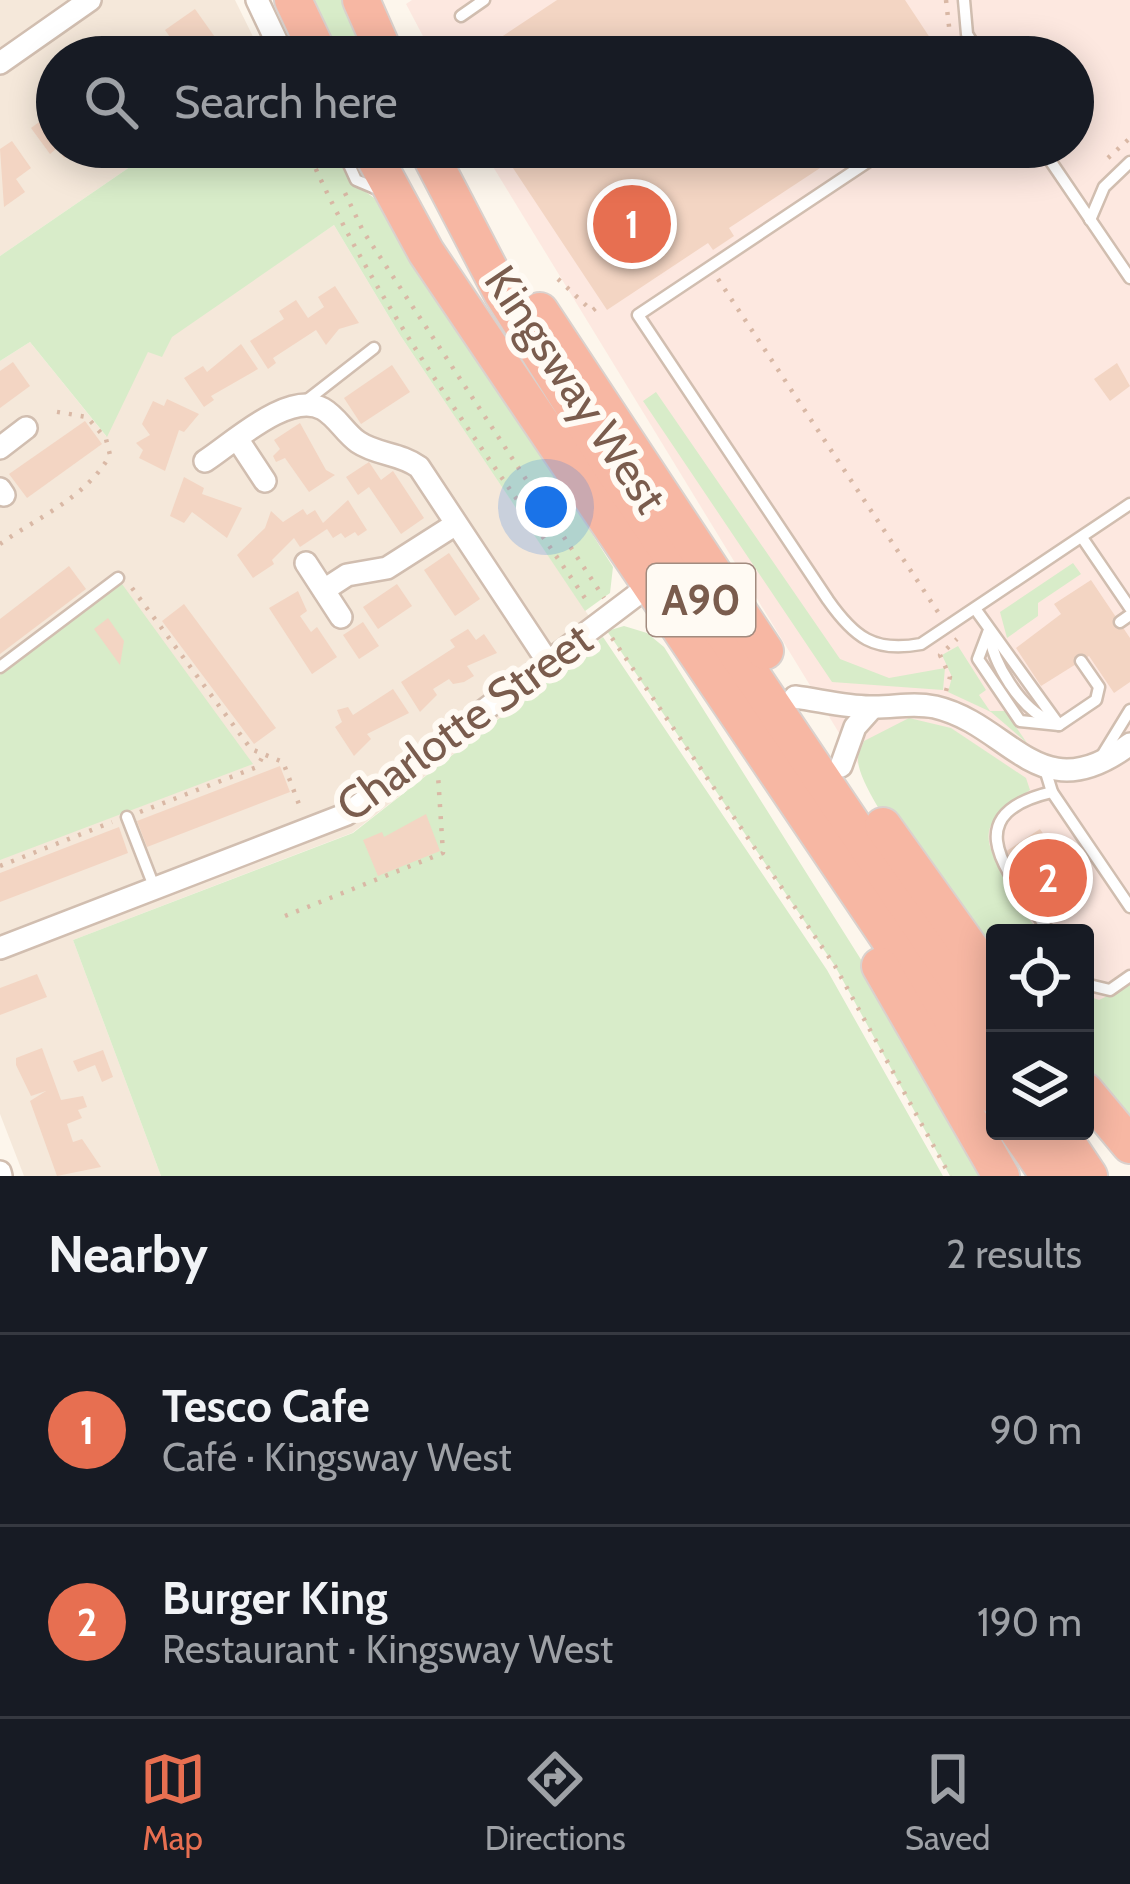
<!DOCTYPE html>
<html lang="en">
<head>
<meta charset="utf-8">
<style>
	body { margin:0; font-family:Cabin,sans-serif; background:#242831; color:#f1f3f6 }
	.controls { position:absolute; right:36px; bottom:36px; display:grid; overflow:hidden; border-radius:12px; box-shadow:0 6px 30px #0003 }
	.controls button { width:108px; height:108px; display:grid; place-items:center; padding:0; border:0; border-bottom:3px solid #363941; background:#171b24; color:#f1f3f6; font:60px sans-serif }
	.you { position:absolute; left:546px; top:507px; width:42px; height:42px; margin:-30px; border:9px solid #fff; border-radius:50%; background:#1a73e8; box-shadow:0 0 0 18px #1a73e833 }
	.badge { display:grid; place-items:center; width:78px; height:78px; border-radius:50%; background:#e76f51; color:#fff; font-size:39px; font-weight:700 }
	.pin { position:absolute; translate:-50% -50%; border:6px solid #fff; box-shadow:0 3px 12px #0006 }
	.list { margin:0; padding:0; list-style:none }
	h2 { display:flex; justify-content:space-between; align-items:center; height:156px; margin:0; padding:0 48px; font-size:51px }
	h2 small { font-size:39px; font-weight:400; color:#9ea1a6 }
	.list li { display:grid; grid-template-columns:78px 1fr auto; gap:36px; align-items:center; box-sizing:border-box; height:192px; padding:0 48px; border-top:3px solid #363941 }
	.list b { display:block; font-size:45px; white-space:nowrap }
	.list p { margin:0; font-size:39px; white-space:nowrap; color:#9ea1a6 }
	.list em { font-size:39px; font-style:normal; color:#9ea1a6 }
	.icon { flex:none; width:66px; height:66px; fill:none; stroke:currentColor; stroke-width:2; stroke-linecap:round; stroke-linejoin:round }
	.map { position:relative; flex:none; width:1130px; height:1176px; overflow:hidden }
	.search { position:absolute; background:#171b24; box-shadow:0 6px 30px #0003; left:36px; right:36px; top:36px; height:132px; display:flex; align-items:center; gap:30px; box-sizing:border-box; padding:0 42px; border-radius:66px; color:#9ea1a6; font-size:45px }
	.sheet { height:540px; background:#171b24 }
	nav { display:flex; justify-content:space-around; align-items:center; box-sizing:border-box; height:168px; border-top:3px solid #363941; background:#171b24; font-size:33px; color:#9ea1a6 }
	nav a { display:grid; justify-items:center; gap:6px }
	nav .on { color:#e76f51 }
	.map>svg:first-child { display:block }
</style>
</head>
<body>
<div class="map">
<svg width="1130" height="1176" viewBox="0 0 1130 1176">
	<rect width="100%" height="100%" fill="#fdf6ec"/>
	<g fill="#f5e8da">
		<path d="M0,0H235L263,57H57V147H159L0,256Z"/>
		<path d="M334,225L400,335L603,637L352,833L73,940L161,1176H24L0,1114V361L30,342L106,436L148,351Z"/>
	</g>
	<path fill="#fde8e0" d="M412,0H1130V1129L1085,1074V933H995L935,890L481,147H1073V57H434L406,4Z"/>
	<g fill="#d8ecc9">
		<path d="M305,0H344L368,57H333Z"/>
		<path d="M159,147H336L349,180L384,205L613,567L610,593L585,611L400,335L334,225L172,337L162,357L148,352L107,437L30,342L0,361V256Z"/>
		<path d="M656,392L840,659L889,678L945,668L943,690L832,682L643,401Z"/>
		<path d="M1073,563L1081,574L1038,603V616L1007,638L1000,612Z"/>
		<path d="M122,584L253,764L0,860V675Z"/>
		<path d="M624,626L647,633L664,647L935,1077L988,1176H950L835,966L607,631Z"/>
		<path d="M603,637L827,970L943,1176H161L73,940L353,833Z"/>
		<path d="M958,646L986,690L979,695L990,711H1005L1027,743L991,712L948,692L952,677L942,655Z"/>
		<path d="M909,718L951,728L1026,778L1030,790C985,820 976,831 1006,879C1019,899 1023,916 1042,933H995V964C968,930 857,797 858,759C858,753 862,747 864,741Z"/>
		<path d="M1130,985V1129L1085,1074V995L1099,1000Z"/>
	</g>
	<g fill="#f3d5c3">
		<path d="M557,0H905L942,56L951,49L956,57H471Z"/>
		<path d="M195,9L229,57H189L180,51L165,30Z"/>
		<path d="M57,109V147H79L64,158L57,148L50,154L31,128Z"/>
		<path d="M12,141L31,168L16,179L25,192L4,207L0,149Z"/>
		<path d="M115,147H142L144,151L120,167L109,151Z"/>
		<path d="M499,147H852L729,228L734,236L713,250L708,243L607,310Z"/>
		<path d="M335,286L359,323L339,329L326,345L316,330L273,358L276,363L268,369L250,341L284,319L279,311L296,300L308,318L324,307L318,297Z"/>
		<path d="M241,344L258,369L211,396L214,400L204,407L184,378L203,366L207,372Z"/>
		<path d="M13,362L30,386L0,408V371Z"/>
		<path d="M1117,363L1130,386L1110,401L1094,379Z"/>
		<path d="M392,365L410,392L361,424L344,398Z"/>
		<path d="M167,399L199,414L184,432L179,430L165,471L139,458L143,450L136,443L150,435L142,424L153,401L164,406Z"/>
		<path d="M85,421L102,444L27,498L9,474Z"/>
		<path d="M300,423L326,470L335,475L309,492L285,458L276,462L273,456L280,449L274,440Z"/>
		<path d="M369,462L381,480L393,471L424,518L401,534L369,487L358,495L346,477Z"/>
		<path d="M184,477L204,488L202,494L242,508L227,538L192,512L184,523L170,516Z"/>
		<path d="M348,500L367,530L358,536L355,532L345,538L341,533L333,538L327,529L300,547L294,538L272,560L274,564L253,578L237,555L265,528L271,511L283,522L303,509L307,515L315,510L323,523Z"/>
		<path d="M449,553L480,599L455,616L424,570Z"/>
		<path d="M69,566L86,589L0,654V619Z"/>
		<path d="M1091,580L1130,638V682L1114,693L1089,656L1041,686L1016,648L1061,614L1054,604Z"/>
		<path d="M397,584L412,606L378,629L363,607Z"/>
		<path d="M298,591L307,611L300,616L311,632L317,627L337,657L312,674L269,608Z"/>
		<path d="M184,604L276,728L254,744L162,621Z"/>
		<path d="M108,618L124,641L120,665L94,629Z"/>
		<path d="M363,622L379,646L359,659L343,635Z"/>
		<path d="M468,629L476,640L484,634L497,653L467,666L474,676L464,682L453,684L449,679L433,689L437,695L420,712L401,682L455,647L450,640Z"/>
		<path d="M393,689L409,713L367,734L371,739L354,756L335,727L342,722L337,710L348,707L353,715Z"/>
		<path d="M280,766L290,792L147,847L137,821Z"/>
		<path d="M426,814L440,851L378,876L363,840L382,832L384,837Z"/>
		<path d="M119,827L128,853L0,902V873Z"/>
		<path d="M1040,829L1085,896L1050,920L1005,852Z"/>
		<path d="M37,974L47,997L0,1015V988Z"/>
		<path d="M42,1048L61,1100L83,1096L87,1107L78,1110L82,1118L67,1124L73,1142L82,1139L101,1167L57,1176L30,1101L46,1091L31,1096L16,1065V1058Z"/>
		<path d="M103,1050L113,1077L102,1082L95,1065L78,1072L73,1061Z"/>
	</g>
	<g fill="none" stroke-linecap="round" stroke-linejoin="round">
		<g stroke="#d1beb0" stroke-width="15">
			<g id="lane">
				<path d="M964,0L967,34L981,57"/>
				<path d="M461,16L484,0"/>
				<path d="M341,147L356,180L382,191"/>
				<path d="M890,147L638,315L828,600C854,637 874,653 921,644L1130,504"/>
				<path d="M1041,147L1130,278"/>
				<path d="M1090,220L1104,187L1130,162"/>
				<path d="M306,401L374,348"/>
				<path d="M1083,539L1130,608"/>
				<path d="M976,610L1059,725L1096,700L1099,687L1081,661"/>
				<path d="M1120,622L1130,615"/>
				<path d="M989,630L978,659L1020,721L1059,725"/>
				<path d="M989,632C993,664 1020,708 1050,721"/>
				<path d="M0,667L118,578"/>
				<path d="M1103,754L1130,710"/>
				<path d="M1045,769L1052,792L1130,907"/>
				<path d="M127,817L155,889"/>
				<path d="M1050,933C1015,880 949,816 1052,792"/>
				<path d="M1085,984L1110,990L1130,976"/>
			</g>
		</g>
		<g stroke="#d1beb0" stroke-width="26">
			<g id="street">
				<path d="M257,0L284,57"/>
				<path d="M0,63L90,0"/>
				<path d="M238,440L265,481"/>
				<path d="M0,448L26,428"/>
				<path d="M205,461C233,443 289,390 323,409C337,417 345,433 358,442C377,455 400,453 419,467L548,662"/>
				<path d="M0,489L4,495"/>
				<path d="M306,563L341,617"/>
				<path d="M324,590L347,575L387,568L456,524"/>
				<path d="M795,697C819,700 845,707 870,707C893,708 911,702 935,707C1012,725 1039,813 1130,744"/>
				<path d="M841,766L855,727L872,708"/>
				<path d="M0,948L347,814L651,584"/>
				<path d="M0,1172L1,1176"/>
			</g>
		</g>
		<g stroke="#dad1cd" stroke-width="40">
			<g id="highway">
				<path d="M293,0L320,57"/>
				<path d="M361,0L386,57"/>
				<path d="M369,147L426,252L995,1096"/>
				<path d="M426,147L502,293L613,469L995,1036"/>
				<path d="M540,311L765,651"/>
				<path d="M883,826L995,983"/>
				<path d="M880,966L1001,1176"/>
				<path d="M1085,1091L1130,1145"/>
				<path d="M1018,1131L1049,1176"/>
				<path d="M1059,1131L1089,1176"/>
			</g>
		</g>
		<g stroke="#d9b8a5" stroke-width="4.5" stroke-dasharray="3 9" stroke-linecap="butt">
			<path d="M946,0L950,35"/>
			<path d="M306,147C377,311 489,456 589,604"/>
			<path d="M1108,158L1130,138"/>
			<path d="M345,193L363,231L604,598"/>
			<path d="M558,279L592,311L602,303"/>
			<path d="M718,279L940,615"/>
			<path d="M0,544C38,517 86,498 110,455L106,439L87,417L52,411"/>
			<path d="M132,588L251,749L283,762L300,807"/>
			<path d="M612,638L835,966L950,1176"/>
			<path d="M946,691L950,677L940,655L957,639"/>
			<path d="M140,812L257,767L263,756"/>
			<path d="M1060,860L1076,849"/>
			<path d="M0,866L112,822"/>
			<path d="M285,916L443,853L438,775"/>
		</g>
		<use href="#lane" stroke="#fff" stroke-width="10"/>
		<use href="#street" stroke="#fff" stroke-width="21"/>
		<use href="#highway" stroke="#f7b7a3" stroke-width="36"/>
	</g>
	<g text-anchor="middle" dominant-baseline="central" stroke-width="12" stroke-linejoin="round" paint-order="stroke">
		<rect fill="#fffaf3" stroke="#a28b7f" stroke-width="3" x="647" y="564" width="108" height="72" rx="9"/>
		<g font-size="42" font-weight="bold" fill="#7a5c4d">
			<text x="701" y="600">A90</text>
		</g>
		<g font-size="45" fill="#7a5c4d" stroke="#fffaf3">
			<text transform="translate(576 389) rotate(56)">Kingsway West</text>
			<text transform="translate(464 722) rotate(-36)">Charlotte Street</text>
		</g>
	</g>
</svg>
<div class="controls">
<button><svg class="icon" aria-label="locate" viewBox="0 0 24 24"><circle cx="12" cy="12" r="6"/><path d="M12 2v4M12 18v4M2 12h4M18 12h4"/></svg></button>
<button><svg class="icon" aria-label="layers" viewBox="0 0 24 24"><path d="M12 4l9 5-9 5-9-5zM3 14l9 5 9-5"/></svg></button>
</div>
<div class="you"></div>
<div class="pin badge" style="left:632px;top:224px">1</div>
<div class="pin badge" style="left:1048px;top:878px">2</div>
<div class="search"><svg class="icon" aria-label="search" viewBox="0 0 24 24"><circle cx="10" cy="10" r="6"/><path d="M15 15l6 6"/></svg>Search here</div>
</div>
<section class="sheet">
<h2>Nearby<small>2 results</small></h2>
<ul class="list">
<li><span class="badge">1</span><div><b>Tesco Cafe</b><p>Café · Kingsway West</p></div><em>90 m</em></li>
<li><span class="badge">2</span><div><b>Burger King</b><p>Restaurant · Kingsway West</p></div><em>190 m</em></li>
</ul>
</section>
<nav>
<a class="on"><svg class="icon" aria-label="map" viewBox="0 0 24 24"><path d="M3 6l6-2 6 2 6-2v14l-6 2-6-2-6 2zM9 4v14M15 6v14"/></svg>Map</a>
<a><svg class="icon" aria-label="directions" viewBox="0 0 24 24"><path d="M12 3l9 9-9 9-9-9zM9 14v-3h6M13 9l2 2-2 2"/></svg>Directions</a>
<a><svg class="icon" aria-label="saved" viewBox="0 0 24 24"><path d="M7 4h10v16l-5-4-5 4z"/></svg>Saved</a>
</nav>
</body>
</html>
